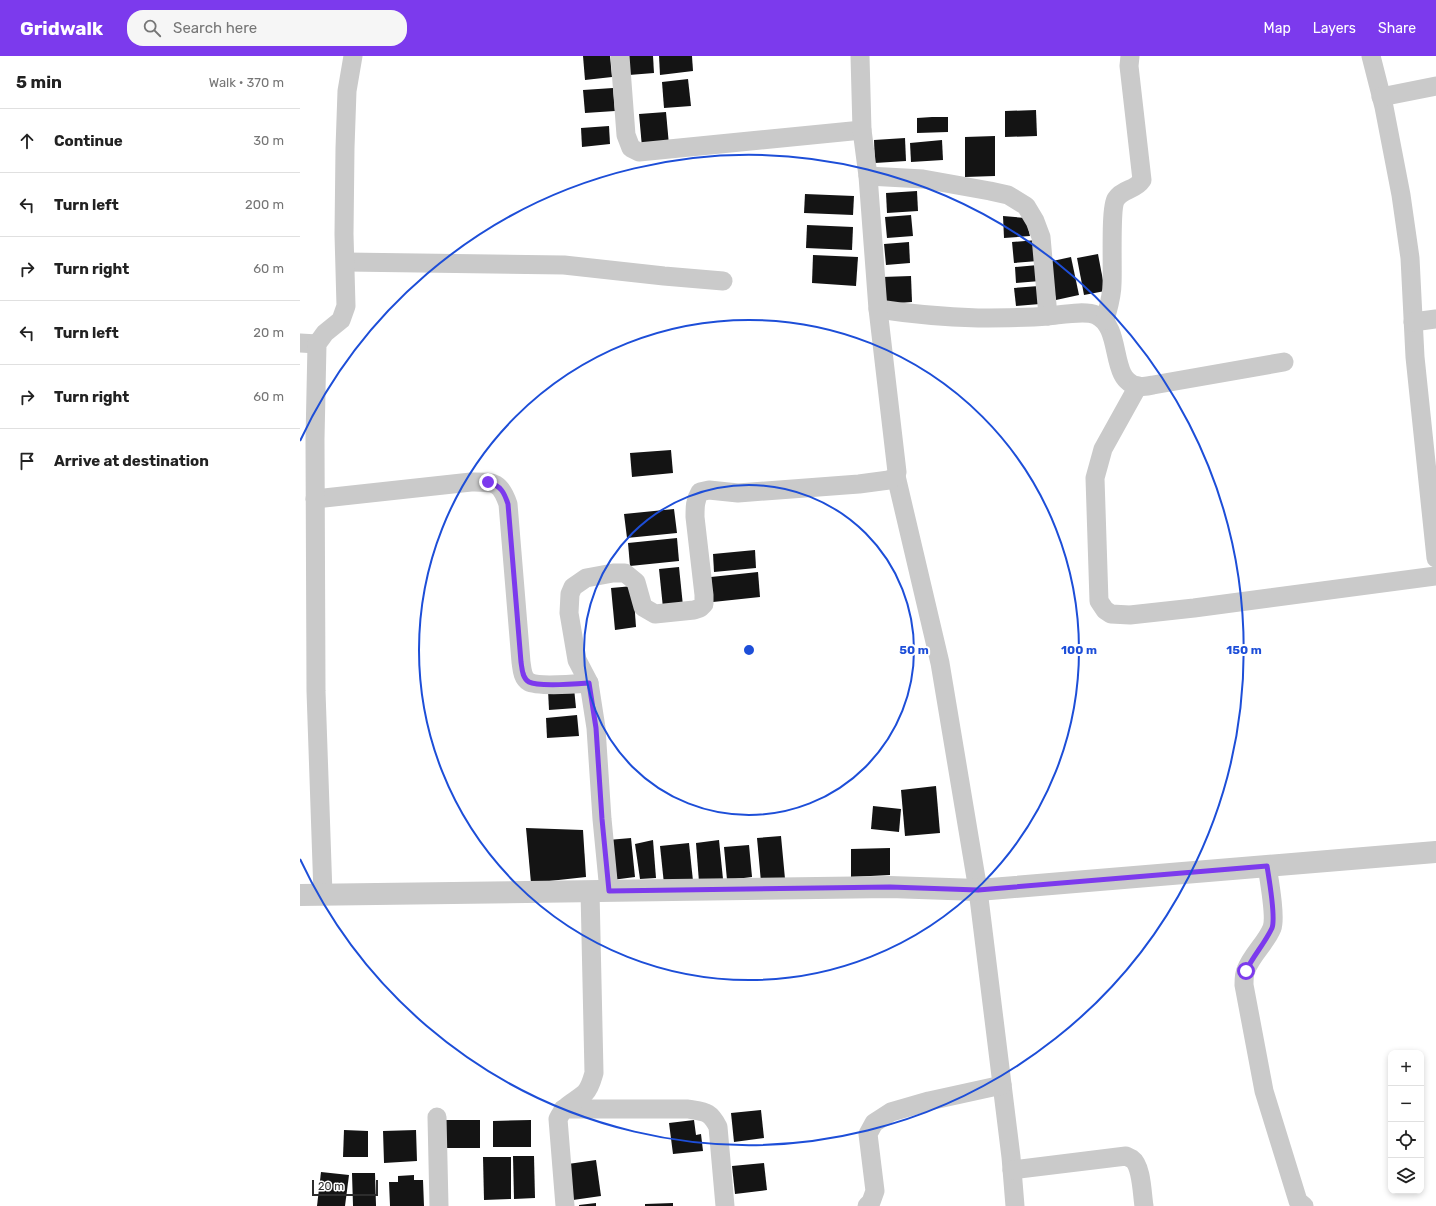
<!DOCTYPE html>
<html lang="en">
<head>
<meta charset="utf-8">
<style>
	body { margin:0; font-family:Rubik,sans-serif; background:#f6f6f6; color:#222 }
	.controls { position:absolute; right:12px; bottom:12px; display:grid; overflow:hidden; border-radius:8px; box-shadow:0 2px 6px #0003 }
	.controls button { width:36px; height:36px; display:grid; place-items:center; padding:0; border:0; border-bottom:1px solid #e0e0e0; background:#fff; color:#222; font:20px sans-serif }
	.scale { position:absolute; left:12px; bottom:10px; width:66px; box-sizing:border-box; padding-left:4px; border:2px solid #2d2d2d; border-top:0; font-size:11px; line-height:14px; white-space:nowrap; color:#2d2d2d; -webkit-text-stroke:3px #fff; paint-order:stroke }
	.stop { position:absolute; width:12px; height:12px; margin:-9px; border:3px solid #7c3aed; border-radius:50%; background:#fff }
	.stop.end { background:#7c3aed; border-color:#fff; box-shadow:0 1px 4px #0008 }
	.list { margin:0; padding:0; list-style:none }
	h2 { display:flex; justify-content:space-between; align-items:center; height:52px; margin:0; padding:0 16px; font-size:17px }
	h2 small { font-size:13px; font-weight:400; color:#767676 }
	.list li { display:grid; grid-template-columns:26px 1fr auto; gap:12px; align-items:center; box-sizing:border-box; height:64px; padding:0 16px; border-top:1px solid #e0e0e0 }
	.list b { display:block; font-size:15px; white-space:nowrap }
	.list em { font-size:13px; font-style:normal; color:#767676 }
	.icon { flex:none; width:22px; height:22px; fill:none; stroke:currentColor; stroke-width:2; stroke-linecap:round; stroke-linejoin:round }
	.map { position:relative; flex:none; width:1136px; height:1150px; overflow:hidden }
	header { display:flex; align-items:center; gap:24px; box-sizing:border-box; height:56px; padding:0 20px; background:#7c3aed; color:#fff }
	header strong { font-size:19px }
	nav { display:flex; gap:22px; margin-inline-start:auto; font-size:14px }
	.search { width:280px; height:36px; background:#f6f6f6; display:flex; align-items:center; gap:10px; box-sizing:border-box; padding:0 14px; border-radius:16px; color:#767676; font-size:15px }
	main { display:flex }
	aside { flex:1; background:#fff }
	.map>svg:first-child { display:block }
</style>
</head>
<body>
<header>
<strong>Gridwalk</strong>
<div class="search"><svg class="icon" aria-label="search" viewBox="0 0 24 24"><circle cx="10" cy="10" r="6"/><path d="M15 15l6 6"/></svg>Search here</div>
<nav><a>Map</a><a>Layers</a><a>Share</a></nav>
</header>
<main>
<aside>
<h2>5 min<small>Walk · 370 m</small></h2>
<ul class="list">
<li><svg class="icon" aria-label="ahead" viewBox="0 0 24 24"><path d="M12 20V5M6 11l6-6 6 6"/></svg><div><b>Continue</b></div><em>30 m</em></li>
<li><svg class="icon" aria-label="left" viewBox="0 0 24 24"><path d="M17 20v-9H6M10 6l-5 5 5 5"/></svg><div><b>Turn left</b></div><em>200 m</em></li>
<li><svg class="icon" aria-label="right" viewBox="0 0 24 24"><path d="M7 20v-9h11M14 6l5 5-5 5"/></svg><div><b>Turn right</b></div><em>60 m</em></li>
<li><svg class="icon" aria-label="left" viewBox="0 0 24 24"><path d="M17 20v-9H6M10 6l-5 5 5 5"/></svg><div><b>Turn left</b></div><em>20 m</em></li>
<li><svg class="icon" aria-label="right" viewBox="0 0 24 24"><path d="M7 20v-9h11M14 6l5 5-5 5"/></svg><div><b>Turn right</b></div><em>60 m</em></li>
<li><svg class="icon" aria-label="arrive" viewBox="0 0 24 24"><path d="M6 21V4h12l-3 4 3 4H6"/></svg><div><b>Arrive at destination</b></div></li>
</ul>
</aside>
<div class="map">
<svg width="1136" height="1150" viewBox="0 0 1136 1150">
	<rect width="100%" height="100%" fill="#fff"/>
	<g fill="#141414">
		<path d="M283,0H310L312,21L285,24Z"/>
		<path d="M328,0H353L354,17L329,19Z"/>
		<path d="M359,0H392L393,15L360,19Z"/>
		<path d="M388,23L391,50L364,52L362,26Z"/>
		<path d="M313,32L315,55L285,57L283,34Z"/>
		<path d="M736,54L737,80L705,81V55Z"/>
		<path d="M366,56L369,89L342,91L339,58Z"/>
		<path d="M632,61H648V76L617,77V62Z"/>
		<path d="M309,70L310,88L282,91L281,72Z"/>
		<path d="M695,80V120L665,121V81Z"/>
		<path d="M605,82L606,105L575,107L574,84Z"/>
		<path d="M642,84L643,104L611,106L610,87Z"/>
		<path d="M617,135L618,155L587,157L586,137Z"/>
		<path d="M505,138L554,140L553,159L504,157Z"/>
		<path d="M611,159L613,180L587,182L585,161Z"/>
		<path d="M703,160L726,162L730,180L704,182Z"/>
		<path d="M507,169L553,171L552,194L506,192Z"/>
		<path d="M737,184L738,205L714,207L712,186Z"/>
		<path d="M609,186L610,207L586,209L584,188Z"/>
		<path d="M798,198L805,235L784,239L777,202Z"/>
		<path d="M513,199L558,201L556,230L512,227Z"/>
		<path d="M771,201L779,239L756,244L748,206Z"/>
		<path d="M738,209L740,225L716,227L715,211Z"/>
		<path d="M611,220L612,246L584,248L582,221Z"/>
		<path d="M739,230L740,248L716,250L714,232Z"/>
		<path d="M371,394L373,417L332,421L330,397Z"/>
		<path d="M374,453L377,477L327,482L324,458Z"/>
		<path d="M377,482L379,505L330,510L328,487Z"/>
		<path d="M455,494L456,512L414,516L413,498Z"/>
		<path d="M379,511L383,550L363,552L359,513Z"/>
		<path d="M458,516L460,541L413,546L411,521Z"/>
		<path d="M333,530L336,571L315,574L311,532Z"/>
		<path d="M274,632L276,652L249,654L248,634Z"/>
		<path d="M277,659L279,680L247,682L246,662Z"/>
		<path d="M636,730L640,777L605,780L601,734Z"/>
		<path d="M573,750L601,753L599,776L571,773Z"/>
		<path d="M226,772L283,774L286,821L231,827Z"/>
		<path d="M481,780L485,823L461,826L457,782Z"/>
		<path d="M331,782L335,821L312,824L308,784Z"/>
		<path d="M353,784L356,822L340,823L335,788Z"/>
		<path d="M419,784L423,823L399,826L396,787Z"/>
		<path d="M389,787L393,825L364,828L360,790Z"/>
		<path d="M449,789L452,821L427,824L424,791Z"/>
		<path d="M590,792V819L551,821V793Z"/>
		<path d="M461,1054L464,1082L434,1086L431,1057Z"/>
		<rect x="143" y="1064" width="37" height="28"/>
		<path d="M231,1064V1091H193V1065Z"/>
		<path d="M394,1064L396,1079L401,1078L403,1095L373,1098L369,1067Z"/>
		<path d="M44,1074L68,1075V1101H43Z"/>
		<path d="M116,1074L117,1105L84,1107L83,1075Z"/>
		<path d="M213,1100H234L235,1142L214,1143Z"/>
		<path d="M183,1101H211V1143L184,1144Z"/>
		<path d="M296,1104L301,1140L273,1144L268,1108Z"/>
		<path d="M464,1107L467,1134L435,1138L432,1110Z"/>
		<path d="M21,1116L49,1119L45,1150H17Z"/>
		<path d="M52,1117H75L76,1150H53Z"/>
		<path d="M114,1119V1124H123L124,1150H90L89,1126H98V1120Z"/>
		<path d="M296,1147V1150H279V1149Z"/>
		<path d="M373,1147V1150H345V1148Z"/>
	</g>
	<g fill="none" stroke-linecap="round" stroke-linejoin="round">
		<g stroke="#cacaca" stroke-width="19">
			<path d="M320,0L326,79L331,92L339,96L562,74"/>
			<path d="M1071,0L1084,51L1101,139L1110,202L1115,301L1136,502"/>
			<path d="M1081,41L1136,30"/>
			<path d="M568,120L623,123L690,135L708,139L726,150L735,165L741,181L748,260"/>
			<path d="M46,206L264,209L364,220L423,225"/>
			<path d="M578,253C611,258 644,261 678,262C701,262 725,262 748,260C760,259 785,254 796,259C824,272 808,325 838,330C843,331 849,330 853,329L984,306"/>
			<path d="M805,264C808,252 812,241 812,228C813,213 810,152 816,143C823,132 835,135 842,124L829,10L830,0"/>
			<path d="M1113,266L1136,263"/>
			<path d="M0,287L17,288"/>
			<path d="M838,330L803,393L795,422L799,545L805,554L811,558L830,559L894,552L1136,520"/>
			<path d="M596,420L640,607L678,834L711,1101L715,1150"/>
			<path d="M15,443L171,426C194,426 200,425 208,448L221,606C222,612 222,622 229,626C238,631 276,628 289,627"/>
			<path d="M967,810C969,823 976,861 972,872C966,887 952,898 946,914C944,918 944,924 944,929L964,1035L998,1145L1004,1150"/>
			<path d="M309,835L302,763L296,672L289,627L277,604L269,557L270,538L273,531L286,522L313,517H325L336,526L343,551L355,558L394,554L400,552L404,548V539L395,461C395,451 395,444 400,436L409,434L438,437L559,428L589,424L596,420L597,416L578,253L568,120L562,74L560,0"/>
			<path d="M23,838L16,635L15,383L17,288L25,277L41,264L46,250L44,178L45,92L47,35L53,0"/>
			<path d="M263,1053H388C405,1056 410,1055 418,1071L425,1150"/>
			<path d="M137,1061L139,1150"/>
			<path d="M712,1114L826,1100C828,1101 830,1102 832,1103C842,1110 842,1139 844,1150"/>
			<path d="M265,1150L258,1063C266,1047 272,1048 285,1037C290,1032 292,1024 294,1017L290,835"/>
			<path d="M567,1150L571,1146L575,1135L568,1078L574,1067L591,1056L629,1045L702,1029"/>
		</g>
		<path stroke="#cacaca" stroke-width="22" d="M0,839L590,831L678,834L1136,796"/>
	</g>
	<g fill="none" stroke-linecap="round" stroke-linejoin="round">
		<path stroke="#7c3aed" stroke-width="5" d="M188,426C201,430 204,436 208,448L221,606C222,612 222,622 229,626C238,631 276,628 289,627L296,672L302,763L309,835L590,831L678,834L967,810C969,823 976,861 972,872C965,887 953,900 946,915"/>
	</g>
	<g fill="none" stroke="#1d4ed8" stroke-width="2">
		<circle cx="449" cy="594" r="165"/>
		<circle cx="449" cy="594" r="330"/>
		<path d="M0 385A495 495 0 1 1 0 803"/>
	</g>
	<circle cx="449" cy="594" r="6" fill="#1d4ed8" stroke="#fff" stroke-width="2"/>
	<g font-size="12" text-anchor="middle" font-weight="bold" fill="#1d4ed8" stroke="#fff" stroke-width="4" stroke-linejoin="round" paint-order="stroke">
		<text x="614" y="598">50 m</text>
		<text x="779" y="598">100 m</text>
		<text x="944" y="598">150 m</text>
	</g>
</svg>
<div class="controls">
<button>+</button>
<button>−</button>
<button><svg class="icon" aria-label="locate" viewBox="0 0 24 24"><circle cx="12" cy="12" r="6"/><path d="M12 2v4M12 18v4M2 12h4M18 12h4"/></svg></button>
<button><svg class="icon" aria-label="layers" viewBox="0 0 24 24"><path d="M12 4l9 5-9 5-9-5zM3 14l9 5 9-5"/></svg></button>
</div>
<div class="scale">20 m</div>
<div class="stop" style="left:946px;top:915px"></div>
<div class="stop end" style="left:188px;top:426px"></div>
</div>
</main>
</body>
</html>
